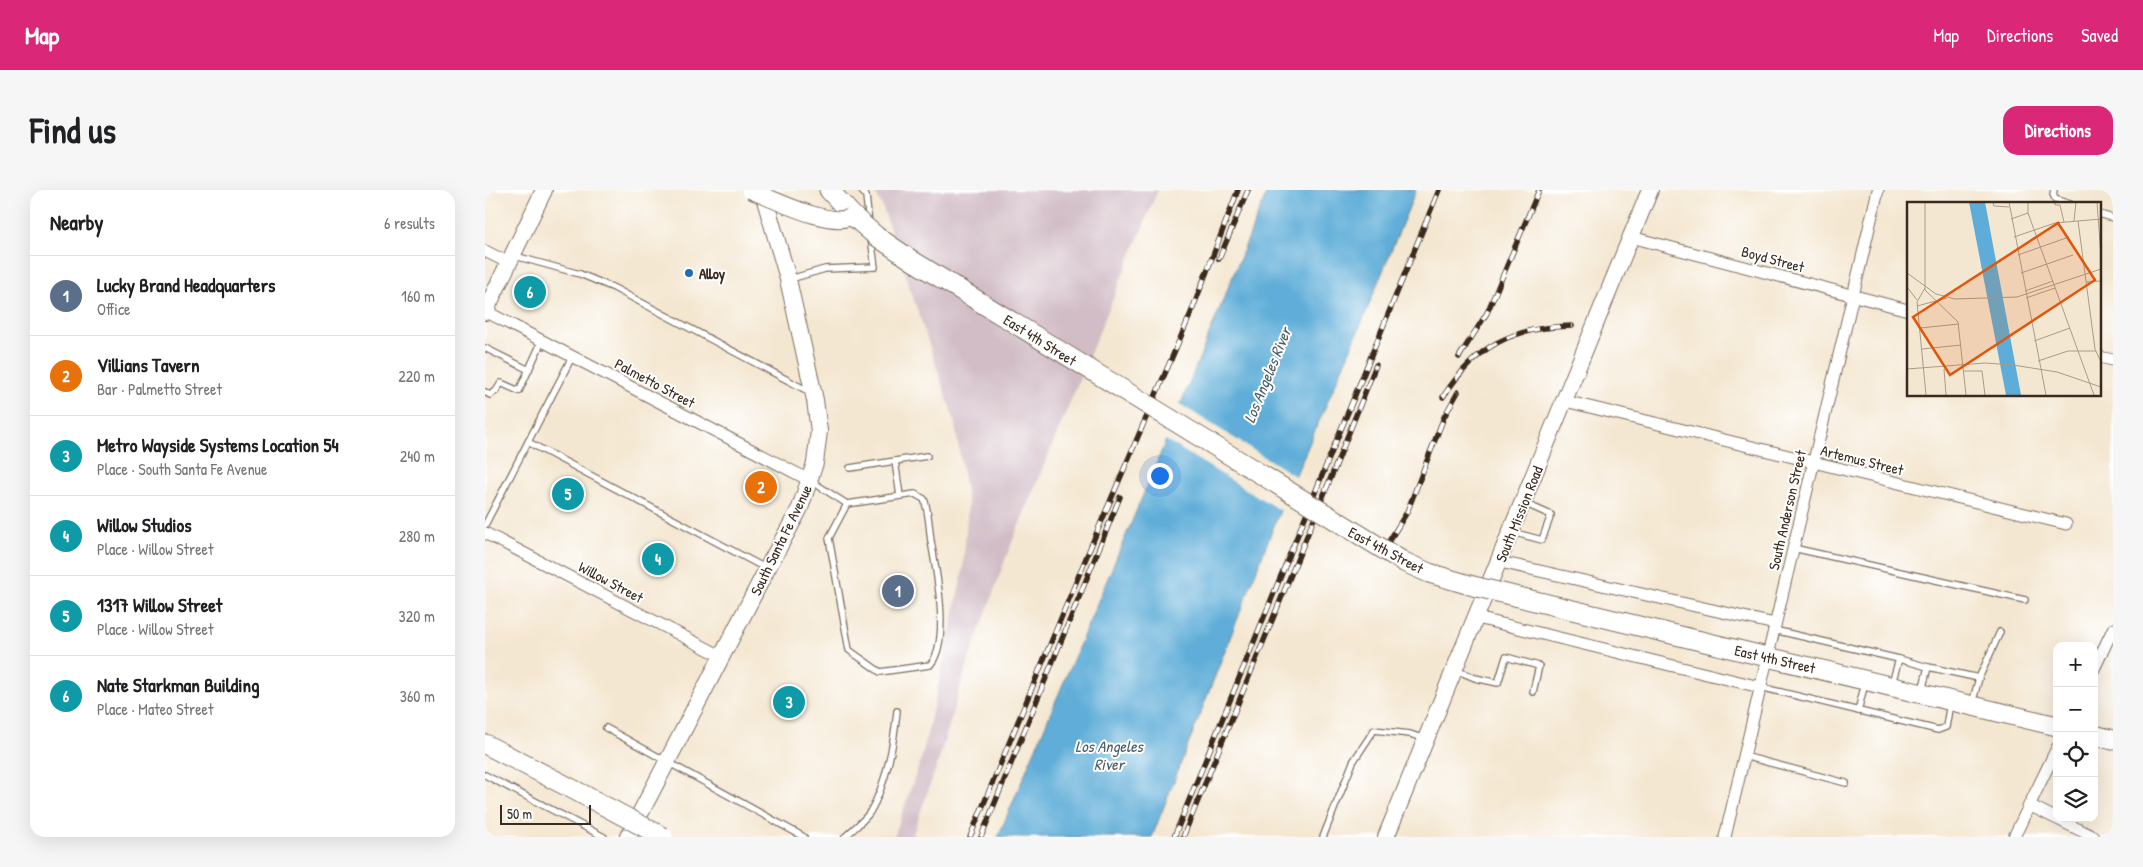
<!DOCTYPE html>
<html lang="en">
<head>
<meta charset="utf-8">
<style>
	body { margin:0; font-family:"Patrick Hand",sans-serif; background:#f6f6f6; color:#202124 }
	.controls { position:absolute; right:15px; bottom:15px; display:grid; overflow:hidden; border-radius:10px; box-shadow:0 5px 20px #0002 }
	.controls button { width:45px; height:45px; display:grid; place-items:center; padding:0; border:0; border-bottom:1px solid #e0e0e0; background:#fff; color:#202124; font:25px sans-serif }
	.scale { position:absolute; left:15px; bottom:12px; width:91px; box-sizing:border-box; padding-left:5px; border:2px solid #3b2a1e; border-top:0; font-size:14px; line-height:18px; white-space:nowrap; color:#3b2a1e; -webkit-text-stroke:4px #fff; paint-order:stroke }
	.you { position:absolute; left:674px; top:285px; width:18px; height:18px; margin:-12px; border:4px solid #fff; border-radius:50%; background:#1a73e8; box-shadow:0 0 0 8px #1a73e833 }
	.badge { display:grid; place-items:center; width:32px; height:32px; border-radius:50%; background:#db2777; color:#fff; font-size:16px; font-weight:700 }
	.pin { position:absolute; translate:-50% -50%; border:2px solid #fff; box-shadow:0 1px 5px #0006 }
	.list { margin:0; padding:0; list-style:none }
	h2 { display:flex; justify-content:space-between; align-items:center; height:65px; margin:0; padding:0 20px; font-size:21px }
	h2 small { font-size:16px; font-weight:400; color:#757577 }
	.list li { display:grid; grid-template-columns:32px 1fr auto; gap:15px; align-items:center; box-sizing:border-box; height:80px; padding:0 20px; border-top:1px solid #e0e0e0 }
	.list b { display:block; font-size:19px; white-space:nowrap }
	.list p { margin:0; font-size:16px; white-space:nowrap; color:#757577 }
	.list em { font-size:16px; font-style:normal; color:#757577 }
	.icon { flex:none; width:28px; height:28px; fill:none; stroke:currentColor; stroke-width:2; stroke-linecap:round; stroke-linejoin:round }
	.map { position:relative; flex:none; width:1628px; height:647px; overflow:hidden; border-radius:15px }
	header { display:flex; align-items:center; gap:30px; box-sizing:border-box; height:70px; padding:0 25px; background:#db2777; color:#fff }
	header strong { font-size:24px }
	nav { display:flex; gap:28px; margin-inline-start:auto; font-size:18px }
	.intro { display:flex; align-items:center; justify-content:space-between; box-sizing:border-box; height:120px; padding:0 30px }
	h1 { margin:0; font-size:35px }
	.button { padding:12px 22px; border-radius:15px; background:#db2777; color:#fff; font-size:18px; font-weight:700 }
	main { display:flex; gap:30px; padding:0 30px }
	aside { flex:1; background:#fff; border-radius:15px; box-shadow:0 5px 20px #0002 }
	.map>svg:first-child { display:block }
</style>
</head>
<body>
<header>
<strong>Map</strong>
<nav><a>Map</a><a>Directions</a><a>Saved</a></nav>
</header>
<div class="intro"><h1>Find us</h1><a class="button">Directions</a></div>
<main>
<aside>
<h2>Nearby<small>6 results</small></h2>
<ul class="list">
<li><span class="badge" style="background:#5c6f8a">1</span><div><b>Lucky Brand Headquarters</b><p>Office</p></div><em>160 m</em></li>
<li><span class="badge" style="background:#e8710a">2</span><div><b>Villians Tavern</b><p>Bar · Palmetto Street</p></div><em>220 m</em></li>
<li><span class="badge" style="background:#0f9aa8">3</span><div><b>Metro Wayside Systems Location 54</b><p>Place · South Santa Fe Avenue</p></div><em>240 m</em></li>
<li><span class="badge" style="background:#0f9aa8">4</span><div><b>Willow Studios</b><p>Place · Willow Street</p></div><em>280 m</em></li>
<li><span class="badge" style="background:#0f9aa8">5</span><div><b>1317 Willow Street</b><p>Place · Willow Street</p></div><em>320 m</em></li>
<li><span class="badge" style="background:#0f9aa8">6</span><div><b>Nate Starkman Building</b><p>Place · Mateo Street</p></div><em>360 m</em></li>
</ul>
</aside>
<div class="map">
<svg width="1628" height="647" viewBox="0 0 1628 647">
	<rect width="100%" height="100%" fill="#fff"/>
	<filter id="ink" filterUnits="userSpaceOnUse"><feTurbulence type="fractalNoise" baseFrequency=".02" numOctaves="2"/><feDisplacementMap in="SourceGraphic" scale="10" xChannelSelector="R" yChannelSelector="G"/><feConvolveMatrix kernelMatrix="1 2 1 2 8 2 1 2 1" color-interpolation-filters="sRGB"/></filter>
	<filter id="wash" filterUnits="userSpaceOnUse"><feTurbulence type="fractalNoise" baseFrequency=".0096" numOctaves="4" result="noise"/><feDisplacementMap in="SourceGraphic" scale="20" xChannelSelector="R" yChannelSelector="G"/><feGaussianBlur stdDeviation="1.12" result="paint"/><feColorMatrix in="noise" values="0 0 0 0 0 0 0 0 0 0 0 0 0 0 0 0 0 1.4 0 .05"/><feComposite in="paint" operator="in"/></filter>
	<g filter="url(#wash)">
		<rect width="100%" height="100%" fill="#f4e7d1"/>
		<path fill="#d2bdc6" d="M388,0H673L523,362L480,481L455,566L427,647H409L437,566L455,488L478,380L483,313L469,229L397,15Z"/>
		<path fill="#5eadd8" stroke="#4c6c7b" d="M783,0H931L872,144L792,328L667,647H513L670,277Z"/>
		<path fill="#f4e7d1" d="M693,213L813,288L798,322L679,249Z"/>
	</g>
	<g filter="url(#ink)">
		<g fill="none" stroke-linecap="round" stroke-linejoin="round">
			<g stroke="#7c6c5d" stroke-width="8">
				<g id="lane">
					<path d="M376,0L381,6L384,34"/>
					<path d="M1569,0L1568,4L1570,9L1585,14"/>
					<path d="M1614,24L1628,28"/>
					<path d="M30,66L95,84L129,98L325,202"/>
					<path d="M305,89L340,79L390,77L386,48"/>
					<path d="M0,158L44,180"/>
					<path d="M0,202L5,205L11,201L16,193L34,201L57,151"/>
					<path d="M43,252L282,379"/>
					<path d="M410,271L442,266"/>
					<path d="M365,278L410,271L415,306"/>
					<path d="M326,291L362,314L430,304L439,309C444,322 444,337 446,351C451,380 466,451 445,475L395,482L364,460L344,348L362,314"/>
					<path d="M0,335L87,167"/>
					<path d="M1027,342L1057,350L1066,325L1039,313"/>
					<path d="M1308,358L1540,410"/>
					<path d="M1289,440L1414,469L1407,493"/>
					<path d="M1414,469L1443,477L1437,501"/>
					<path d="M1443,477L1494,488"/>
					<path d="M971,480L990,488L1013,493L1021,467L1054,476L1048,502"/>
					<path d="M1275,497L1453,540L1461,537L1465,513"/>
					<path d="M1487,514L1494,488L1515,442"/>
					<path d="M1373,521L1380,493"/>
					<path d="M121,538L319,647"/>
					<path d="M1259,566L1361,593"/>
					<path d="M0,585L119,647"/>
					<path d="M360,647C368,639 379,631 385,622C401,595 409,553 412,521"/>
					<path d="M838,647L868,572L889,540L925,544L940,549"/>
				</g>
			</g>
			<g stroke="#7c6c5d" stroke-width="13">
				<g id="street">
					<path d="M1146,47L1423,120"/>
					<path d="M0,61L24,73"/>
					<path d="M0,121L326,291"/>
					<path d="M1614,167L1628,170"/>
					<path d="M1080,211L1581,334"/>
					<path d="M0,343L238,467"/>
					<path d="M1015,372L1290,434"/>
					<path d="M992,428L1275,497"/>
					<path d="M1609,479L1628,439"/>
					<path d="M1544,615L1609,647"/>
					<path d="M1240,647L1393,0"/>
					<path d="M1529,647L1572,558"/>
				</g>
			</g>
			<g stroke="#7c6c5d" stroke-width="18">
				<g id="secondary">
					<path d="M0,122L59,0"/>
					<path d="M143,647L282,379L315,318L330,273L334,241L330,210L302,85L277,0"/>
					<path d="M901,647L1165,0"/>
				</g>
			</g>
			<g stroke="#7c6c5d" stroke-width="21">
				<g id="primary">
					<path d="M344,0L368,26"/>
					<path d="M1253,460L1572,536"/>
					<path d="M1609,545L1628,550"/>
					<path d="M0,554L97,604"/>
				</g>
			</g>
			<use href="#lane" stroke="#fff" stroke-width="5.5"/>
			<use href="#street" stroke="#fff" stroke-width="11"/>
			<use href="#secondary" stroke="#fff" stroke-width="16"/>
			<use href="#primary" stroke="#fff" stroke-width="19"/>
			<g stroke="#3b2a1e" stroke-width="5.5">
				<g id="rail">
					<path d="M734,69L763,0"/>
					<path d="M974,167L1002,123L1054,0"/>
					<path d="M958,207C991,156 1026,137 1087,136"/>
					<path d="M898,361L922,322L959,227L973,202"/>
					<path d="M485,647L606,356L706,123L753,0"/>
					<path d="M496,647L635,307"/>
					<path d="M689,647L954,0"/>
					<path d="M698,647L849,280L891,175"/>
				</g>
			</g>
			<use href="#rail" stroke="#fff" stroke-width="4" stroke-dasharray="11" stroke-linecap="butt"/>
			<g stroke="#7c6c5d" stroke-width="18" stroke-linecap="butt">
				<path id="secondary-bridge" d="M265,0C288,9 347,39 368,26"/>
			</g>
			<g stroke="#7c6c5d" stroke-width="21" stroke-linecap="butt">
				<g id="primary-bridge">
					<path d="M368,26L391,46L428,71L919,372L944,383L988,396L1253,460"/>
					<path d="M97,604L178,647"/>
				</g>
			</g>
			<use href="#secondary-bridge" stroke="#fff" stroke-width="16"/>
			<use href="#primary-bridge" stroke="#fff" stroke-width="19"/>
		</g>
	</g>
	<circle fill="#1f6fb2" stroke="#fff" stroke-width="2" cx="204" cy="83" r="5"/>
	<g text-anchor="middle" dominant-baseline="central" stroke-width="4" stroke-linejoin="round" paint-order="stroke">
		<g font-size="15" fill="#3b2a1e" stroke="#fff">
			<text transform="translate(1288 69) rotate(15)">Boyd Street</text>
			<text transform="translate(555 150) rotate(32)">East 4th Street</text>
			<text transform="translate(170 193) rotate(28)">Palmetto Street</text>
			<text transform="translate(1377 270) rotate(14)">Artemus Street</text>
			<text transform="translate(1302 320) rotate(-77)">South Anderson Street</text>
			<text transform="translate(1034 324) rotate(-68)">South Mission Road</text>
			<text transform="translate(296 350) rotate(-64)">South Santa Fe Avenue</text>
			<text transform="translate(901 360) rotate(28)">East 4th Street</text>
			<text transform="translate(126 392) rotate(28)">Willow Street</text>
			<text transform="translate(1290 469) rotate(13)">East 4th Street</text>
		</g>
		<g font-size="15" font-weight="bold" fill="#3b2a1e" stroke="#fff" text-anchor="start">
			<text x="214" y="83">Alloy</text>
		</g>
		<g font-size="16" font-style="italic" fill="#495e68" stroke="#fff">
			<text transform="translate(782 185) rotate(-68)">Los Angeles River</text>
			<text x="624" y="556">Los Angeles<tspan x="624" dy="18">River</tspan></text>
		</g>
	</g>
	<g transform="translate(1422 12)">
		<rect width="194" height="194" fill="#f4e7d1"/>
		<path d="M62,0H78L114,193H99Z" fill="#5eadd8"/>
		<path fill="none" stroke="#aa9b89" stroke-width="1" d="M18,0V88L51,120L59,193M86,0L87,4L102,5M102,0L139,193M121,0V11L187,193M148,0V3H153L157,20M190,0L194,55M104,17L121,11M167,19L169,0M171,19L188,147L194,160M107,35L148,21L194,17M111,53L162,35M0,71L29,92L48,97L110,95L194,67M114,71L166,53M179,80L194,79M0,85L10,98M18,86L10,100L19,193M118,89L146,79M119,96L148,86M10,104L40,96M13,126L52,122M127,139L163,126M15,147L54,143M131,159L161,149H189M0,167L78,161L106,163L150,170L194,185M37,167L39,193M56,169H75L78,193"/>
		<path fill="#df570d" fill-opacity="0.15" stroke="#df570d" stroke-width="2.5" d="M151,21L188,78L43,173L6,115Z"/>
		<rect width="194" height="194" fill="none" stroke="#3b2a1e" stroke-width="2.5"/>
	</g>
</svg>
<div class="controls">
<button>+</button>
<button>−</button>
<button><svg class="icon" aria-label="locate" viewBox="0 0 24 24"><circle cx="12" cy="12" r="6"/><path d="M12 2v4M12 18v4M2 12h4M18 12h4"/></svg></button>
<button><svg class="icon" aria-label="layers" viewBox="0 0 24 24"><path d="M12 4l9 5-9 5-9-5zM3 14l9 5 9-5"/></svg></button>
</div>
<div class="scale">50 m</div>
<div class="you"></div>
<div class="pin badge" style="left:413px;top:401px;background:#5c6f8a">1</div>
<div class="pin badge" style="left:276px;top:297px;background:#e8710a">2</div>
<div class="pin badge" style="left:304px;top:512px;background:#0f9aa8">3</div>
<div class="pin badge" style="left:173px;top:369px;background:#0f9aa8">4</div>
<div class="pin badge" style="left:83px;top:304px;background:#0f9aa8">5</div>
<div class="pin badge" style="left:45px;top:102px;background:#0f9aa8">6</div>
</div>
</main>
</body>
</html>
